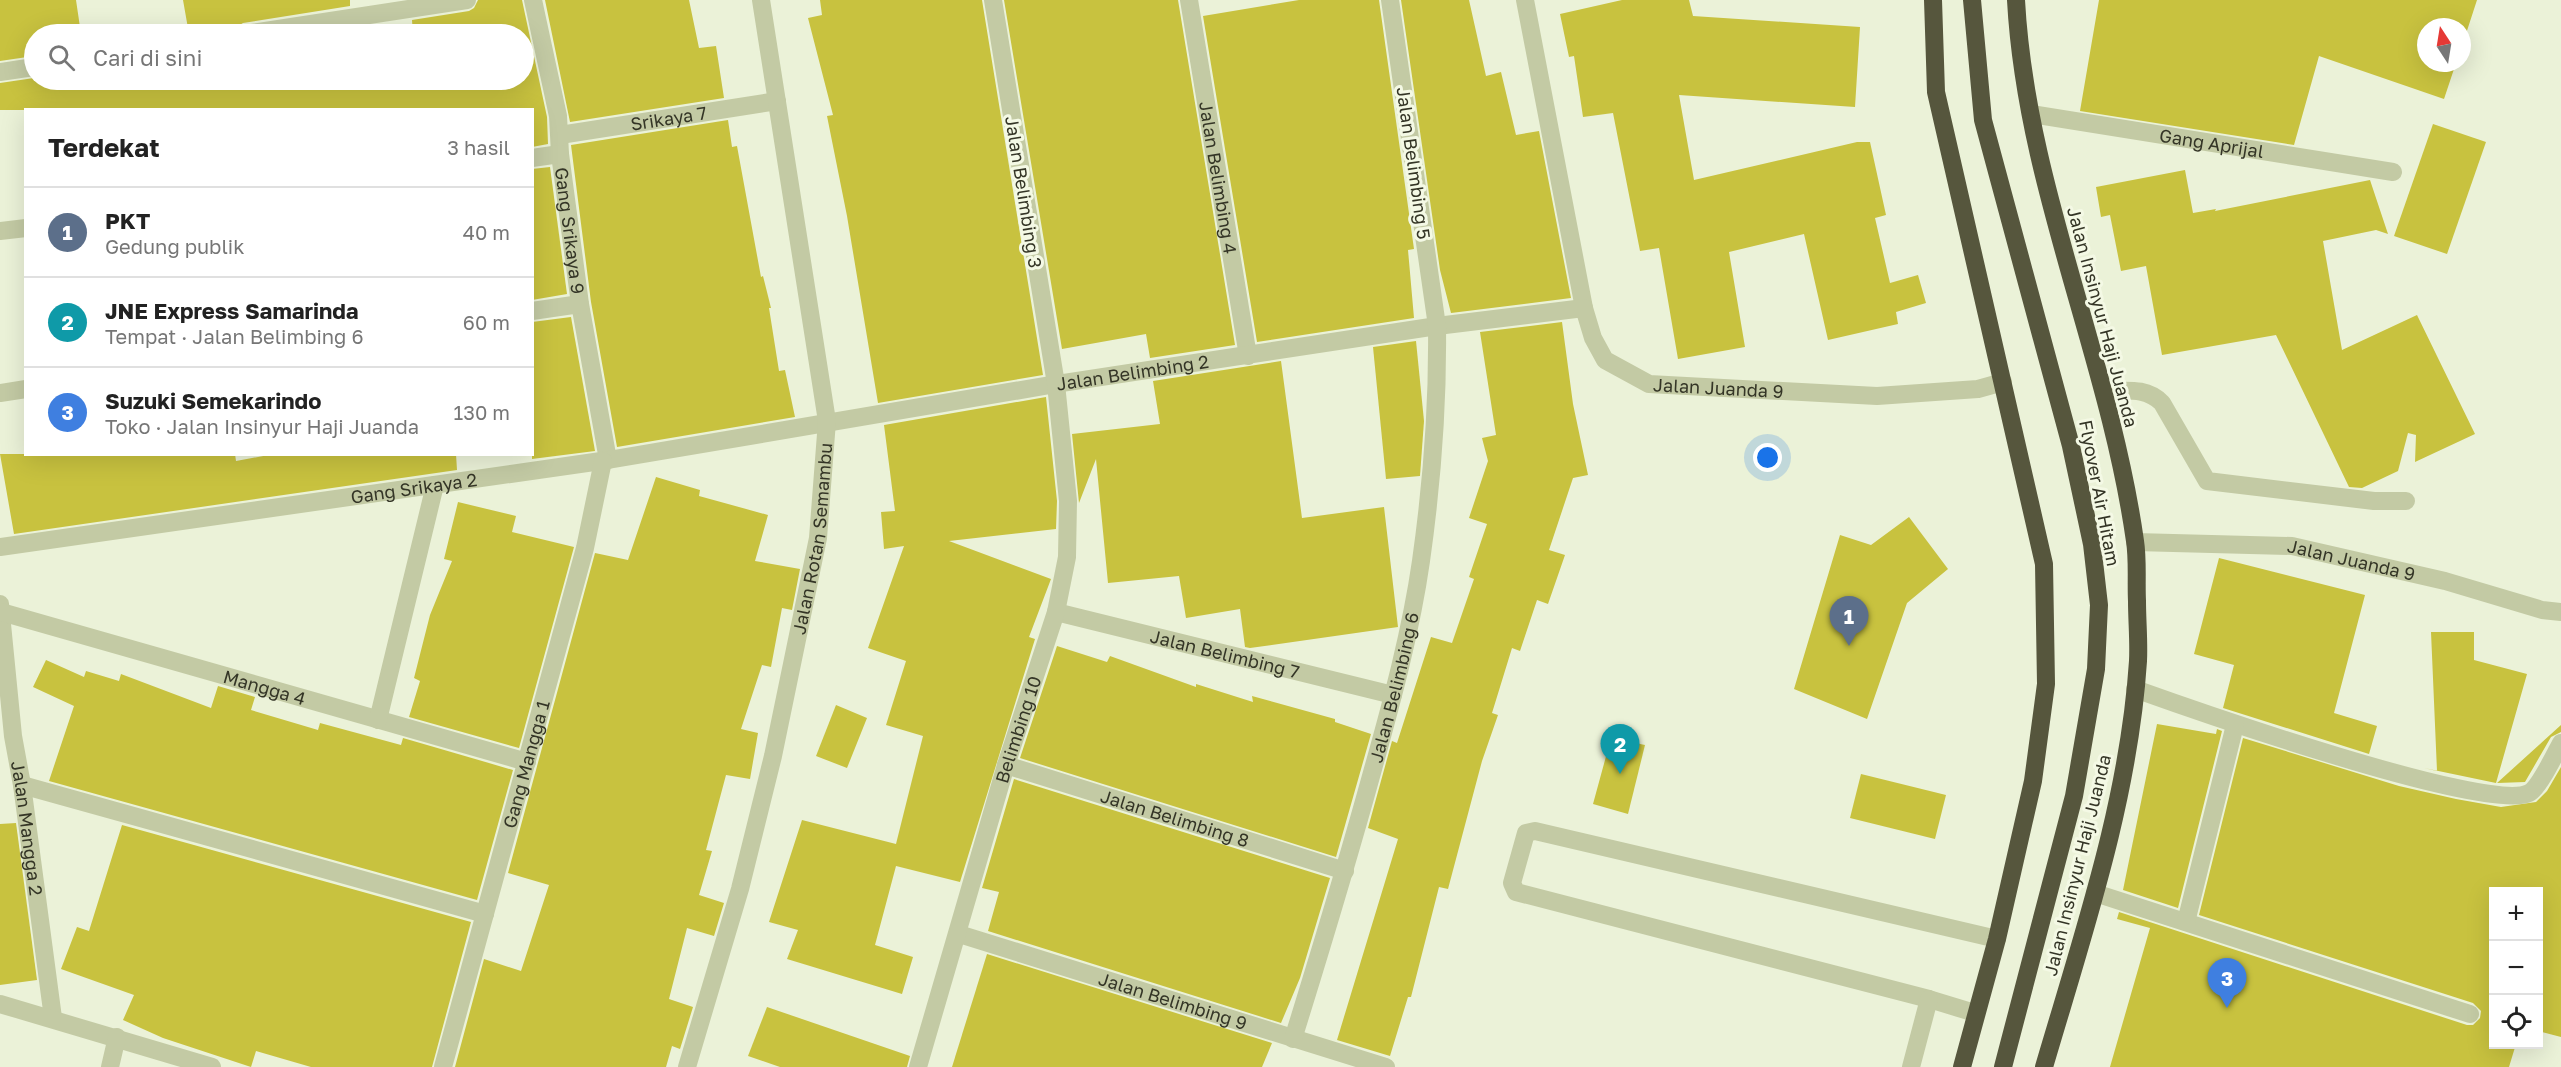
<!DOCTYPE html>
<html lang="id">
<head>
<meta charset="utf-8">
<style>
	body { margin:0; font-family:"Golos Text",sans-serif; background:#f2f2f2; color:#222 }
	.controls { position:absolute; right:18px; bottom:18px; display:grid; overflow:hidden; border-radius:0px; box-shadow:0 6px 24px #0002 }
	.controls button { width:54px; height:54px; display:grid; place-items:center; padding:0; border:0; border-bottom:2px solid #e0e0e0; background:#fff; color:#222; font:30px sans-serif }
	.compass { position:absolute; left:2417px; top:18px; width:54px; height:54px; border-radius:50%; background:#fff; box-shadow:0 6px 24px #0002; rotate:348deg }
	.you { position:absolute; left:1768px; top:458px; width:21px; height:21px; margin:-15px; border:4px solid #fff; border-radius:50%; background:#1a73e8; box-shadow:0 0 0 9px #1a73e833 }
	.badge { display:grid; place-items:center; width:39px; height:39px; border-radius:50%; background:#1b2857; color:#fff; font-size:20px; font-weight:700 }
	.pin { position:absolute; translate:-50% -50px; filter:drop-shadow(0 2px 3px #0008) }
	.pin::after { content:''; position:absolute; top:32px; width:21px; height:18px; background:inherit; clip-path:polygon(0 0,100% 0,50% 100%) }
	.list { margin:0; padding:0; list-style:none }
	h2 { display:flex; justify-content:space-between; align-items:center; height:78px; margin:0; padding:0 24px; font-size:26px }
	h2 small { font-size:20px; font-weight:400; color:#767676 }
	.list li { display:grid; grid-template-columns:39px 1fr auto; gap:18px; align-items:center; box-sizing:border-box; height:90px; padding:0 24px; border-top:2px solid #e0e0e0 }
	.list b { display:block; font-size:22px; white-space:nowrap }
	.list p { margin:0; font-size:20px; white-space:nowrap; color:#767676 }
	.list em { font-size:20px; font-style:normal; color:#767676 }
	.icon { flex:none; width:33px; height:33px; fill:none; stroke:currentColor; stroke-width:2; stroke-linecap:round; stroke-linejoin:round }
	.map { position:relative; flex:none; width:2561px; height:1067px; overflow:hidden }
	.search { position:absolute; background:#fff; box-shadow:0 6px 24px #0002; left:24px; top:24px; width:510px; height:66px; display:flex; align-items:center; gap:15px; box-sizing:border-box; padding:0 21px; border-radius:33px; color:#767676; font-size:22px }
	.panel { position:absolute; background:#fff; box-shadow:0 6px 24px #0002; left:24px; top:108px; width:510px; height:348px; border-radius:0px }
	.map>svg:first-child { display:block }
</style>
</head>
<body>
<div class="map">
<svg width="2561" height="1067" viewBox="0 0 2561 1067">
	<rect width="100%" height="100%" fill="#ebf2d8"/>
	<g fill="#c8c23f">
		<path d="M0,0H76L81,34H34V56L0,61Z"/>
		<path d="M183,0H350V6L243,23L238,26L234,34H189Z"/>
		<path d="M478,0H522L547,117L548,144L532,147V110H0V83L34,78L524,80V34H413L412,20L469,11L474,8Z"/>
		<path d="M545,0H689L699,48L716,46L724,98L570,122Z"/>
		<path d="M820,0H982L1043,375L878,403L847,216L827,116L833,115L808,18L822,15Z"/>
		<path d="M1004,0H1178L1235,345L1150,358L1146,334L1062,349Z"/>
		<path d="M1299,0H1379L1414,249L1408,250L1414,318L1257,342L1203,16Z"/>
		<path d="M1401,0H1469L1486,76L1501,72L1516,135L1539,131L1571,298L1451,313L1440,270Z"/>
		<path d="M1622,0H1689L1693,16L1860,27L1855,107L1679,95L1694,180L1857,142H1870L1886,215L1875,218L1890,283L1918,275L1926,303L1896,312L1898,324L1828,340L1804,234L1729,252L1745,347L1678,359L1659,248L1640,251L1613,113L1583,117L1574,56L1569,57L1560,14Z"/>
		<path d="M2099,0H2477L2462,46V27H2426V63H2456L2444,99L2319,56L2294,145L2080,111Z"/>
		<path d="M728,120L732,147L737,146L761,277L763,276L771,308H769L779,371L785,370L795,417L617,447L591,302L571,145Z"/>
		<path d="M2433,124L2486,142L2447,254L2394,236Z"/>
		<path d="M550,167L567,294L532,300V169Z"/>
		<path d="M2185,170L2193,213L2216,209L2215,211L2370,180L2388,234L2376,230L2323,241L2342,350L2417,315L2475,434L2415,462L2416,435L2408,433L2398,471L2362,488L2349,487L2276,335L2162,355L2146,266L2121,271L2110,215L2101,217L2096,187Z"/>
		<path d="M571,317L595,451L532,459V322Z"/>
		<path d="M1562,322L1573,404L1588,475L1573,478L1549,550L1565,555L1548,604L1537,600L1520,651L1512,648L1492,713L1498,715L1482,761L1448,889L1439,887L1411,997H1408L1390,1056L1337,1040L1398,839L1368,828L1392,741L1397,743L1431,637L1452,643L1474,579L1469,577L1487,524L1469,518L1488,461L1482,438L1496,435L1480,332Z"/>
		<path d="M1416,341L1424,421L1420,476L1386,479L1373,347Z"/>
		<path d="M1281,361L1302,518L1384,507L1398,627L1250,648L1245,647L1240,609L1186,618L1179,576L1108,583L1096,459L1079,503L1072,434L1160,424L1153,381Z"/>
		<path d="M1046,397L1057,501L1056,529L949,541L1051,579L1029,637L1035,639L960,882L896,866L875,945L913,957L902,994L787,959L798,930L769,922L802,820L896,844L923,736L886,725L906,661L868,648L904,546L884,549L881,512L895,511L884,425Z"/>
		<path d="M0,454H235L236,461L274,454H456L457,470L14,534Z"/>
		<path d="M656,477L700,490L699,496L768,515L755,561L800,569L792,610L782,608L771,667L762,665L741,729L758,733L750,779L726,775L706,850L712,851L699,895L724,903L714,936L687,928L669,999L693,1007L680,1049L672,1046L666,1067H455L484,959L521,971L549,885L508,873L595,553L628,560Z"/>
		<path d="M458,502L516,516L512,532L574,547L519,748L409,717L420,681L414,678L430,615L452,561L444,559Z"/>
		<path d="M1909,517L1948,569L1907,603L1867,719L1794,689L1840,535L1871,545Z"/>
		<path d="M2219,558L2365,595L2334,713L2377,726L2369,754L2223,708L2234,665L2194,654Z"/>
		<path d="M2431,632H2474V660L2527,674L2496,783L2424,768L2437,771Z"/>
		<path d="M1057,646L1107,662L1110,656L1196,687V684L1253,702L1252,696L1335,719V722L1371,734L1336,857L1020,758Z"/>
		<path d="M46,660L84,677L86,671L119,681L121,674L211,708L218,686L255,697L251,710L318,730L320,723L401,745L403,738L513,770L477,900L49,781L74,706L33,687Z"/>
		<path d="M836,705L867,718L847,768L816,756Z"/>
		<path d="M2157,724L2216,734L2217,729L2222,731L2178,908L2123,890Z"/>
		<path d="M2561,725V732L2551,737L2525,782L2497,783Z"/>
		<path d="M1611,738L1645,745L1628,814L1593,804Z"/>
		<path d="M2243,738L2399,786L2456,799L2501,807L2536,802L2547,791L2561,767V1037L2538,1031V891H2493V1044H2516L2509,1067H2110L2150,928L2117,919L2119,912L2467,1025H2473L2480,1018L2481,1011L2473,1003L2199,915Z"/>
		<path d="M1861,774L1946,795L1935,839L1850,818Z"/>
		<path d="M1014,779L1330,878L1300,978L1281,1023L988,931L999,892L982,888Z"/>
		<path d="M16,823L37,980L0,985V824Z"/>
		<path d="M122,825L471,922L432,1067H311L256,1051L251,1067L163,1038L123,1020L134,995L61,969L77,927L89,931Z"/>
		<path d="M987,954L1272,1043L1262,1067H952Z"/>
		<path d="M767,1007L910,1056L907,1067H780L748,1056Z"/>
	</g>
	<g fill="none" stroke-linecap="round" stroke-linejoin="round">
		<g stroke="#c3caa4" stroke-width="18">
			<path id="s1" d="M533,0L558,116L560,154L580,304L608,460"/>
			<path id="s2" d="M1189,0L1248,356"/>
			<path d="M1525,0L1584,308"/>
			<path d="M245,34L467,0"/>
			<path d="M0,72L34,67"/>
			<path id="s3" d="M2031,114L2393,172"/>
			<path id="s4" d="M560,135L777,101"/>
			<path d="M532,158L560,154"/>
			<path d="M0,231L26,228"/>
			<path d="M532,311L580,304"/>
			<path d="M2105,391C2127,391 2146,387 2162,403L2207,481L2374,501H2406"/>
			<path d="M0,393L26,389"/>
			<path id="s5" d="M2135,542L2292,546L2445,581L2542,610L2561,612"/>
			<path id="s6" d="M0,547L608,460L1056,384L1437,326L1584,308L1593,338L1605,360L1649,384L1877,396L1978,389L2003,382"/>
			<path id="s7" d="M0,604L13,736L22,785L53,1018"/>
			<path id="s8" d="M1,612L527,762"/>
			<path id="s9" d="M1056,612L1393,695"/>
			<path d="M2135,689C2191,709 2489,814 2529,793C2539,788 2555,754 2561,743"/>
			<path d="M378,720L435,485"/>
			<path id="s10" d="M1006,765L1345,871"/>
			<path d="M22,785L485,914"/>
			<path d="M2095,893L2470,1014"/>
			<path d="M2186,922L2235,725"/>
			<path id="s11" d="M959,934L1386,1067"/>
			<path d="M0,1004L212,1067"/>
			<path d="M1975,1013L1929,999L1516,892L1512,883L1526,833L1535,831L1997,939"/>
			<path id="s12" d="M1293,1039C1321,949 1348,860 1373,769C1392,701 1411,631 1421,561C1432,483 1438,404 1437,326L1390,0"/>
			<path d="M110,1067L117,1037"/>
			<path id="s13" d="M443,1067L585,548L603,461"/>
			<path id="s14" d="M687,1067L740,889L773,756L818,538L827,421L761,0"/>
			<path id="s15" d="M918,1067L1006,765L1056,612L1067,557L1068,501L1056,384L993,0"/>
			<path d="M1911,1067L1929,999"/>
		</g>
		<g stroke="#56563d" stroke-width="18">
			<path d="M1933,0L1936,92L2044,564L2046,684L2033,781L1997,939L1962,1067"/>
			<path d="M1972,0L1983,120L2071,446L2092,544L2099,605L2096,669L2074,796L2003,1067"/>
			<path d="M2016,0C2026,186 2109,357 2135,541C2138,560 2136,581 2137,601C2137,621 2139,641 2138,661C2129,800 2083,934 2044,1067"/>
		</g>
	</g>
	<g text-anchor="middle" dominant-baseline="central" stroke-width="6" stroke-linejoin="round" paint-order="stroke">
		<g font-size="18" fill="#343526" stroke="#f4f9e5">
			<text stroke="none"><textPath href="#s4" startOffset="110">Srikaya 7</textPath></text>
			<text stroke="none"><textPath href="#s3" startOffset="183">Gang Aprijal</textPath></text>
			<text transform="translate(1414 163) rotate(82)">Jalan Belimbing 5</text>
			<text stroke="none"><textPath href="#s2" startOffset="180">Jalan Belimbing 4</textPath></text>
			<text transform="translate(1024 192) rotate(81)">Jalan Belimbing 3</text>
			<text stroke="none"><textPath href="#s1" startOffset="234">Gang Srikaya 9</textPath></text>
			<text transform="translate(2103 317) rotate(75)">Jalan Insinyur Haji Juanda</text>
			<text stroke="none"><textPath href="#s6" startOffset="1146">Jalan Belimbing 2</textPath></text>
			<text stroke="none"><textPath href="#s6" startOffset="1778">Jalan Juanda 9</textPath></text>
			<text stroke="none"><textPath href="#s6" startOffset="418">Gang Srikaya 2</textPath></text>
			<text transform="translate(2100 493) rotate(79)">Flyover Air Hitam</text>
			<text stroke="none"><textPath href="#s14" startOffset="544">Jalan Rotan Semambu</textPath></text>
			<text stroke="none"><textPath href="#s5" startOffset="218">Jalan Juanda 9</textPath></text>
			<text stroke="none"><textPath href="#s9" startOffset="174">Jalan Belimbing 7</textPath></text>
			<text stroke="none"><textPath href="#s8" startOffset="274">Mangga 4</textPath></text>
			<text stroke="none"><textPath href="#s12" startOffset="366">Jalan Belimbing 6</textPath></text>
			<text stroke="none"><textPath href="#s15" startOffset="352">Belimbing 10</textPath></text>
			<text stroke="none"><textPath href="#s13" startOffset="314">Gang Mangga 1</textPath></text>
			<text stroke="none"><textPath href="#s10" startOffset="177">Jalan Belimbing 8</textPath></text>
			<text stroke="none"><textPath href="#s7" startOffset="226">Jalan Mangga 2</textPath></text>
			<text transform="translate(2077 865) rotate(-76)">Jalan Insinyur Haji Juanda</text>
			<text stroke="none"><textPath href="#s11" startOffset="224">Jalan Belimbing 9</textPath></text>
		</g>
	</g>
</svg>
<div class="controls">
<button>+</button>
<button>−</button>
<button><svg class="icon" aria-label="locate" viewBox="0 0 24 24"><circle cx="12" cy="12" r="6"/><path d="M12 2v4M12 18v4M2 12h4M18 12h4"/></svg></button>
</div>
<svg class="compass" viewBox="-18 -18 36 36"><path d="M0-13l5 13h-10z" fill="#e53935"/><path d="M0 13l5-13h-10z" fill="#767676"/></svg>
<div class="you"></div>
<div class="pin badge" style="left:1849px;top:646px;background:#5c6f8a">1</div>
<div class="pin badge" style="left:1620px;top:774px;background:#0f9aa8">2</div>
<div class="pin badge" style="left:2227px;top:1008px;background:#3f7fe0">3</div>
<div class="search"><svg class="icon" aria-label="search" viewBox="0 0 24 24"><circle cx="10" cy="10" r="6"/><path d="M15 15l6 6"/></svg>Cari di sini</div>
<section class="panel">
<h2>Terdekat<small>3 hasil</small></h2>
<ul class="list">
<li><span class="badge" style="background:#5c6f8a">1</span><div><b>PKT</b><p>Gedung publik</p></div><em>40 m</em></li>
<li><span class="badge" style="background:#0f9aa8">2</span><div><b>JNE Express Samarinda</b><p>Tempat · Jalan Belimbing 6</p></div><em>60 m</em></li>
<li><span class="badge" style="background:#3f7fe0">3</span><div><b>Suzuki Semekarindo</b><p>Toko · Jalan Insinyur Haji Juanda</p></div><em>130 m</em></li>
</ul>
</section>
</div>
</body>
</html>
